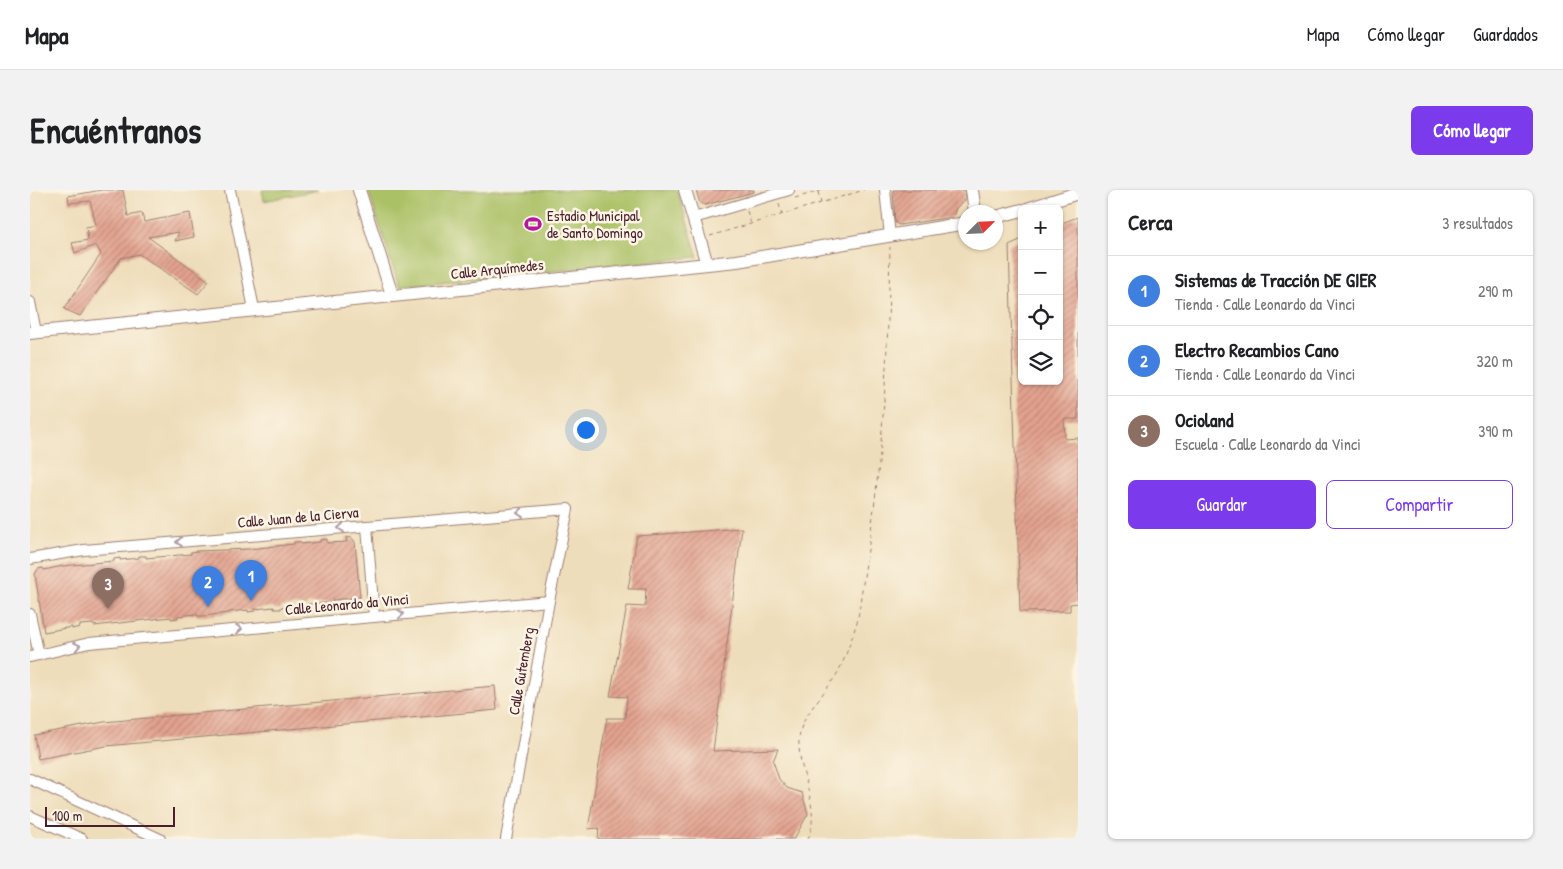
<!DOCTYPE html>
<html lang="es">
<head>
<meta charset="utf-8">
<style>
	body { margin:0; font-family:"Patrick Hand",sans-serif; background:#f2f2f2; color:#202124 }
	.controls { position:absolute; right:15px; top:15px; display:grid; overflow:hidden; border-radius:8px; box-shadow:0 1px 4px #0004 }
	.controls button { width:45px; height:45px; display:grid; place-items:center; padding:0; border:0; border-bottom:1px solid #e0e0e0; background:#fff; color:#202124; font:25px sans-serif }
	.compass { position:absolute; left:928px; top:15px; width:45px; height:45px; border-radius:50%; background:#fff; box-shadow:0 1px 4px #0004; rotate:66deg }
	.scale { position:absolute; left:15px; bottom:12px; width:130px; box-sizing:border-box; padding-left:5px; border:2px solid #4a1f2b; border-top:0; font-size:14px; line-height:18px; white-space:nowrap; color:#4a1f2b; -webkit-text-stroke:4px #fcf5e5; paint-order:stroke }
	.you { position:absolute; left:555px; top:239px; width:18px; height:18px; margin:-12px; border:4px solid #fff; border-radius:50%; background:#1a73e8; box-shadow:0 0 0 8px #1a73e833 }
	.badge { display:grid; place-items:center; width:32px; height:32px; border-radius:50%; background:#7c3aed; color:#fff; font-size:16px; font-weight:700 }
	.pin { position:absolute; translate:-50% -41px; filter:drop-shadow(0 1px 2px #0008) }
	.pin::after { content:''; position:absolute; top:26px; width:18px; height:15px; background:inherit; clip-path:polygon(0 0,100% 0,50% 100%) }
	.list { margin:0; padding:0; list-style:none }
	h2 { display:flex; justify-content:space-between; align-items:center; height:65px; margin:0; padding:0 20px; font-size:21px }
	h2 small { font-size:16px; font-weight:400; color:#757577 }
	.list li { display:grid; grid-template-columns:32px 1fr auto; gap:15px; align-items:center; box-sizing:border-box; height:70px; padding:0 20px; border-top:1px solid #e0e0e0 }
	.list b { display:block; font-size:19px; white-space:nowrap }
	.list p { margin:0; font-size:16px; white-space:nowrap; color:#757577 }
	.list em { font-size:16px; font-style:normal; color:#757577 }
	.actions { display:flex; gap:10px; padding:15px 20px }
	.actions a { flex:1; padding:11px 0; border:1px solid #7c3aed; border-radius:8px; text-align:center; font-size:18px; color:#7c3aed }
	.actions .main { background:#7c3aed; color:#fff }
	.icon { flex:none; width:28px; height:28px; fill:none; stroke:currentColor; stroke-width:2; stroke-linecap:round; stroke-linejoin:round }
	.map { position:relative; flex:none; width:1048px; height:649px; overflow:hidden; border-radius:8px }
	header { display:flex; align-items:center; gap:30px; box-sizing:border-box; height:70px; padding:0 25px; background:#fff; border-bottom:1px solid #e0e0e0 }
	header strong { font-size:24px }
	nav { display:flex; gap:28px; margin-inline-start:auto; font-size:18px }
	.intro { display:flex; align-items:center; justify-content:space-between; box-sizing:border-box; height:120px; padding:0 30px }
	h1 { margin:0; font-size:35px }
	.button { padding:12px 22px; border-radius:8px; background:#7c3aed; color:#fff; font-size:18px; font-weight:700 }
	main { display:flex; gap:30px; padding:0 30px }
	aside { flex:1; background:#fff; border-radius:8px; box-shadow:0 1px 4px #0004 }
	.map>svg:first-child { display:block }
</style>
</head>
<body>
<header>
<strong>Mapa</strong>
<nav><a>Mapa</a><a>Cómo llegar</a><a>Guardados</a></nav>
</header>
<div class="intro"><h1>Encuéntranos</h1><a class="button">Cómo llegar</a></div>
<main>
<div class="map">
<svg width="1048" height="649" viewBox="0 0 1048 649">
	<defs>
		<pattern id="building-hatch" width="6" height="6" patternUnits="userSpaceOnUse" patternTransform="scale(1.25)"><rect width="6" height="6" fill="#e3a38f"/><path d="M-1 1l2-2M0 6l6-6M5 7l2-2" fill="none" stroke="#ba8475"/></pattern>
	</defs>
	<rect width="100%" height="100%" fill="#fcf5e5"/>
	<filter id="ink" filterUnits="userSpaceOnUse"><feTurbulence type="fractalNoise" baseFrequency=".02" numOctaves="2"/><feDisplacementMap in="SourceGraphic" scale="10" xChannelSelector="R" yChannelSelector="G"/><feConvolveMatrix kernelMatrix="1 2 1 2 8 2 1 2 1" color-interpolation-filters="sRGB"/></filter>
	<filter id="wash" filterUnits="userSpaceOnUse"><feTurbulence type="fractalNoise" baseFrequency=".0096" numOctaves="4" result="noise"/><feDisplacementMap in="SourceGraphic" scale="20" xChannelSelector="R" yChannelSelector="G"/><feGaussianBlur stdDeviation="1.12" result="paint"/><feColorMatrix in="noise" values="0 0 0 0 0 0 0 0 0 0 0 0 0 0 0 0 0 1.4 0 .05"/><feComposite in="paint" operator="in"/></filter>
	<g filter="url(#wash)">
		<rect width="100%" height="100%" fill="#eeddba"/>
		<g fill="#abc166" stroke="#7a7048">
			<path d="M232,0H288L234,11Z"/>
			<path d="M338,0H647L668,67L369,96Z"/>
		</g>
		<g id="blocks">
			<g fill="url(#building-hatch)">
				<path d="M72,0H93L98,26L112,23L114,32L160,23L164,47L145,51L149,42L118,47L179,91L168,104L109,64L91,68L50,126L34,119L71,64L66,55L45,63L42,53L58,50L56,37L66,35L60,11L39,13L38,6Z"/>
				<path d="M666,0H724V2L675,15L670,13Z"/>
				<path d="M863,0H934L935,10L926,18L923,27L869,35L865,32Z"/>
				<path d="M1048,27V229H1034L1035,249L1048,248V413L1040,414V421L990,422L979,55L992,49V191H1029V34Z"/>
				<path d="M712,338L683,561L748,559L743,571L749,589L757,598L772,603L778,624L764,649H568L569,638L558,639L577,528H595L597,507L580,506L597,416L615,417L616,399H598L607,346Z"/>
				<path d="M316,347L322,348L325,352L330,407L326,412L322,413V408L302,410L303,414L296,415V413L277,414V416L270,417V415L251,417V419H244V417L225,419V421L218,422V420L199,422V423L173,426H167V424L147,426L148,428L141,429V427L64,436L63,434L50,435V437L42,439V437L14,442L5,384L8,379L13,378L14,380L33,376L84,371V369L90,368V370L109,368V366H116V368L161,364V362L167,361L219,359L264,354V352H271V354L290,352V350L297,349V353L317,352Z"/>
				<path d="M465,496L467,520L76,556L8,569L4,545L74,532Z"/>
			</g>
		</g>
	</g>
	<g filter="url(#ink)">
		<use href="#blocks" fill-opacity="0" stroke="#9c7e72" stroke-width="1"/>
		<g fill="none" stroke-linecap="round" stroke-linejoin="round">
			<g stroke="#9c7e72" stroke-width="12">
				<g id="minor">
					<path d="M200,0L224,119"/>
					<path d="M855,0L860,46"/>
					<path d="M664,28L759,0"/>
					<path d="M0,112L6,142"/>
					<path d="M337,336L344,427"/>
					<path d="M0,369L54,360L538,319L519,411L476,649"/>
					<path d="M0,424L9,465"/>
					<path d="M0,467L59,453L519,411"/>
					<path d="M0,589L130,649"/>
					<path d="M0,626L52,649"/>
				</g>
			</g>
			<g stroke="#9c7e72" stroke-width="14">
				<g id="tertiary">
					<path d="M329,0L362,105"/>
					<path d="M655,0L677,74"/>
					<path d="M942,0L945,22"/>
					<path d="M997,19L1048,3"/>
					<path d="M966,27L992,20"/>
					<path d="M0,143L707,71L936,33"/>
				</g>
			</g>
			<g stroke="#9c7e72" stroke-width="1" stroke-dasharray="4 4" stroke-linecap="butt">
				<path d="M788,2L791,13"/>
				<path d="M765,8L793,0"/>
				<path d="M749,14L752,25"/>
				<path d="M717,21L721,34"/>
				<path d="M680,46L834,0"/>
				<path d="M778,649C793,614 763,577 770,542C774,523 798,500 808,482C816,467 822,448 827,432C829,424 830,415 831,406C834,389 836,371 839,354C854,255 858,156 860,57"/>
			</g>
			<use href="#minor" stroke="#fff" stroke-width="10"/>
			<use href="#tertiary" stroke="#fff" stroke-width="12"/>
		</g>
		<defs><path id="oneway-chevron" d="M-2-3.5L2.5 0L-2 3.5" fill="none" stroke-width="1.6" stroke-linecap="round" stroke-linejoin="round" transform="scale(1.25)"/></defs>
		<g stroke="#ae9aa0">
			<use href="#oneway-chevron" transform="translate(490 323) rotate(175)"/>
			<use href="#oneway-chevron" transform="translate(311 338) rotate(175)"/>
			<use href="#oneway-chevron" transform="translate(149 352) rotate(175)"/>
			<use href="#oneway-chevron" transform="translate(371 424) rotate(-5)"/>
			<use href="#oneway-chevron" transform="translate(209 439) rotate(-5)"/>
			<use href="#oneway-chevron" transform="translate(47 456) rotate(-13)"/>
		</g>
	</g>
	<defs>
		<g id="stadium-bare" transform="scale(1.35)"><path d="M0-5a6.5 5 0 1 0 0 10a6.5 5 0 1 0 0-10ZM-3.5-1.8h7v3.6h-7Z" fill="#b5179e" stroke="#fcf5e5" stroke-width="2.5" paint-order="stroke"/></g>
	</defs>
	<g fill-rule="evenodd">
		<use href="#stadium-bare" x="503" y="34"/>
	</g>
	<g text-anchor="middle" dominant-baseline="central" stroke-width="5" stroke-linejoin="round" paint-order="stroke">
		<g font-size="15" fill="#4a1f2b" stroke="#fcf5e5" text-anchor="start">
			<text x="517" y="25">Estadio Municipal<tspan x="517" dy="17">de Santo Domingo</tspan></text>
		</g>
		<g font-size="15" fill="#4a1f2b" stroke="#fcf5e5">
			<text transform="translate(467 79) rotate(-6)">Calle Arquímedes</text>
			<text transform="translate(268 327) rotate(-5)">Calle Juan de la Cierva</text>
			<text transform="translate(317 414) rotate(-5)">Calle Leonardo da Vinci</text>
			<text transform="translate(491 481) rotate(-80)">Calle Gutemberg</text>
		</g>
	</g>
</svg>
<div class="controls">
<button>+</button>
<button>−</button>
<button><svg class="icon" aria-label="locate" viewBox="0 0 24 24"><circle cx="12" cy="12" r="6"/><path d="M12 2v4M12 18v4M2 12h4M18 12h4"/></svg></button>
<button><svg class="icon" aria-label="layers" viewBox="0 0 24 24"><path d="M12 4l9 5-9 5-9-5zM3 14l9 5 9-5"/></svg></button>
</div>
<svg class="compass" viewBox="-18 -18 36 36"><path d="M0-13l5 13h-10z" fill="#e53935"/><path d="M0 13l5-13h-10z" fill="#757577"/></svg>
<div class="scale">100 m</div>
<div class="you"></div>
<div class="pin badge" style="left:221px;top:411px;background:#3f7fe0">1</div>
<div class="pin badge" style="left:178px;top:417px;background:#3f7fe0">2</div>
<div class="pin badge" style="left:78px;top:419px;background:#8d6e63">3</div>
</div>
<aside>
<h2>Cerca<small>3 resultados</small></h2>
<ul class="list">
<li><span class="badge" style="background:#3f7fe0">1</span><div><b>Sistemas de Tracción DE GIER</b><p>Tienda · Calle Leonardo da Vinci</p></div><em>290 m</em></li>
<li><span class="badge" style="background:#3f7fe0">2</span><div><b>Electro Recambios Cano</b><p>Tienda · Calle Leonardo da Vinci</p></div><em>320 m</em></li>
<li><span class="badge" style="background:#8d6e63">3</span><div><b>Ocioland</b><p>Escuela · Calle Leonardo da Vinci</p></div><em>390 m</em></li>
</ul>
<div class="actions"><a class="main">Guardar</a><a>Compartir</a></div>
</aside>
</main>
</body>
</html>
